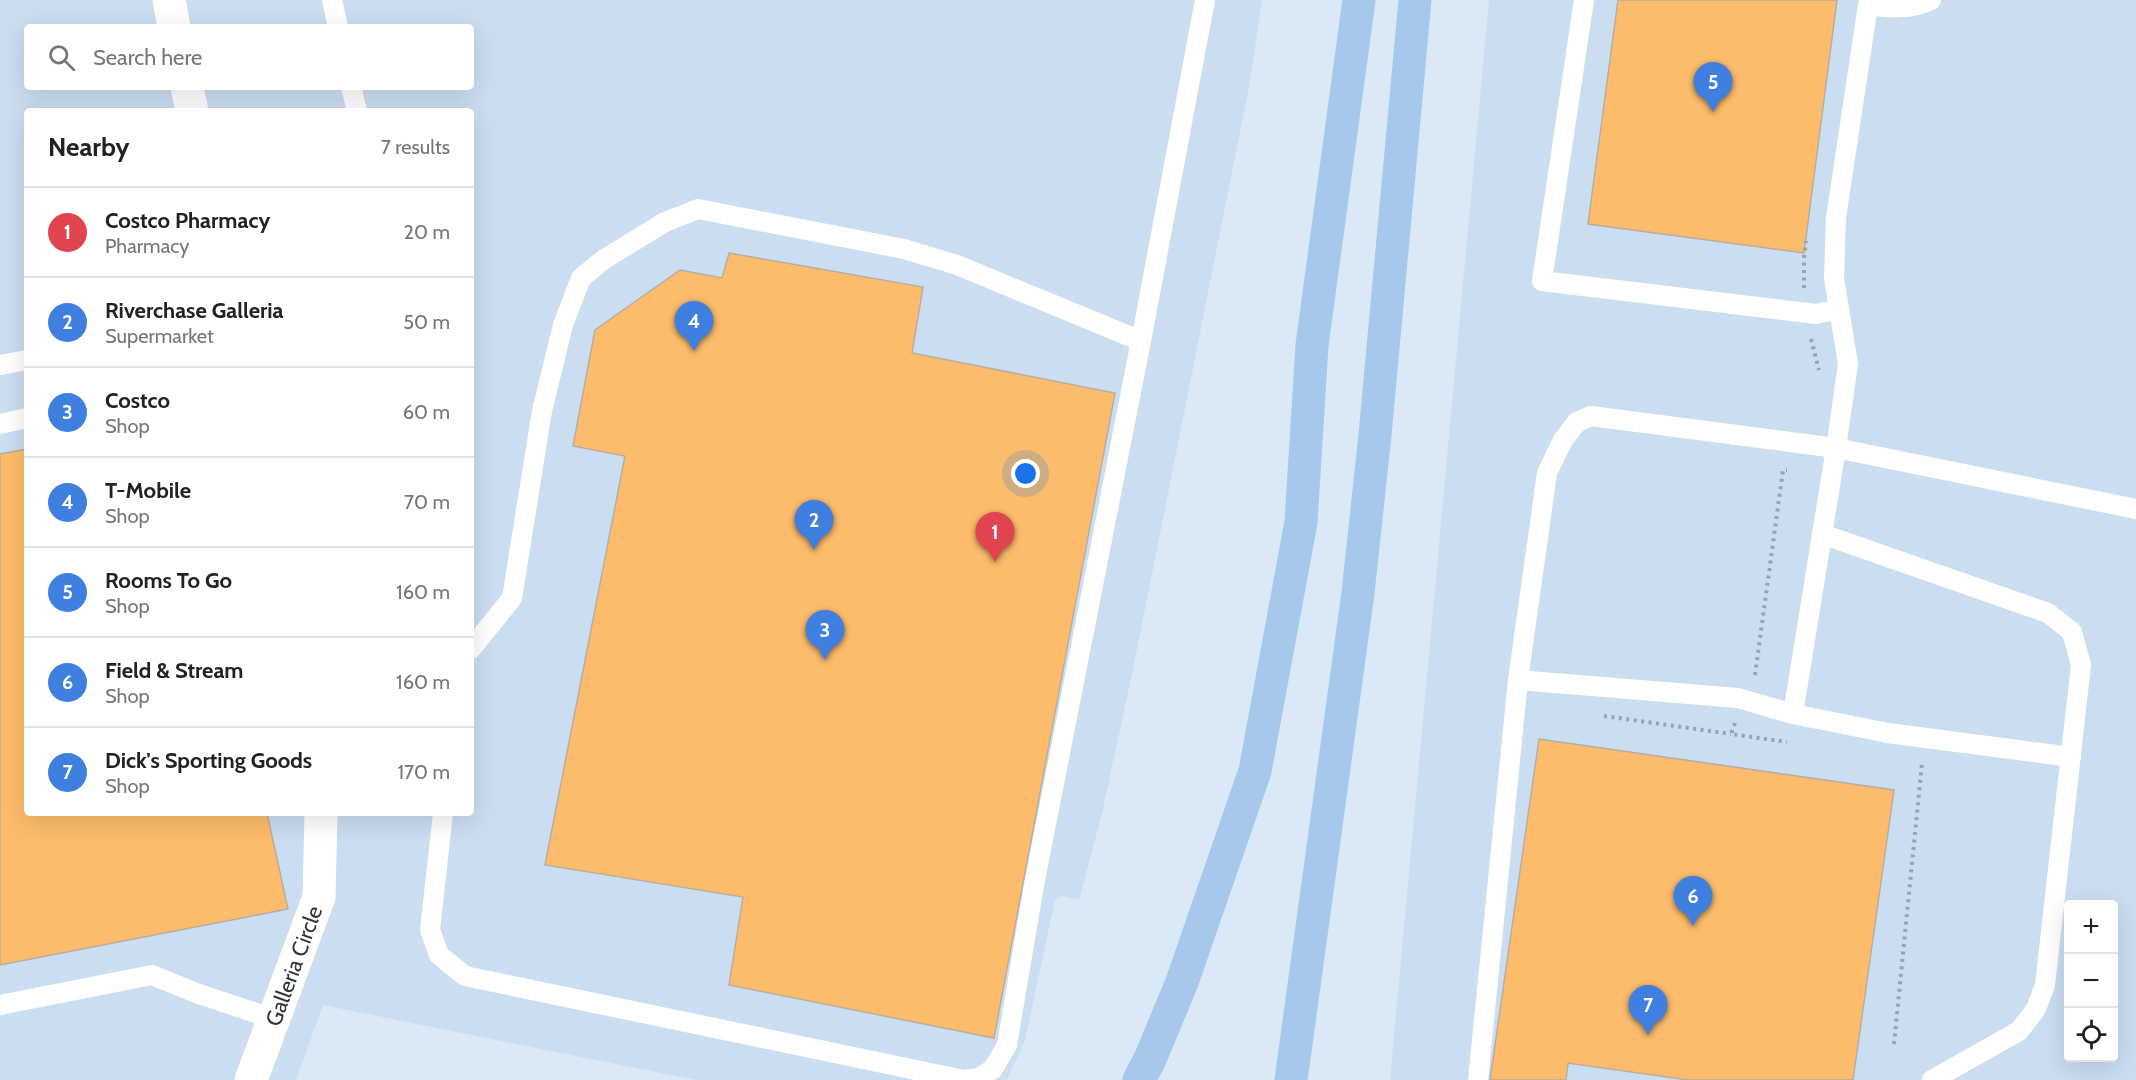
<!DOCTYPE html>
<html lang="en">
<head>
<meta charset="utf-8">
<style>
	body { margin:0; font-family:Cabin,sans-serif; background:#f2f2f2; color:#222 }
	.controls { position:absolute; right:18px; bottom:18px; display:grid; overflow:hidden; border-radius:6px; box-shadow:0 6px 24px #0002 }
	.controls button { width:54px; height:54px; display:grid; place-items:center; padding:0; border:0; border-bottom:2px solid #e0e0e0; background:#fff; color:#222; font:30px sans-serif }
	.you { position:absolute; left:1026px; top:474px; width:21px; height:21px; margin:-15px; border:4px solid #fff; border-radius:50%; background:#1a73e8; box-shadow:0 0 0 9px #1a73e833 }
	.badge { display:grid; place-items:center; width:39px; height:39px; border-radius:50%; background:#ea580c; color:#fff; font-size:20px; font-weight:700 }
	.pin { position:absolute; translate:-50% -50px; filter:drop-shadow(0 2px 3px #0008) }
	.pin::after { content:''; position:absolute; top:32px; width:21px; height:18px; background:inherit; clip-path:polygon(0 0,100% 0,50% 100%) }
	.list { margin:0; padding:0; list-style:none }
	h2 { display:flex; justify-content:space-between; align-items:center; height:78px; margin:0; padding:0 24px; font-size:26px }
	h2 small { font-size:20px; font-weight:400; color:#767676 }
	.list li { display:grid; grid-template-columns:39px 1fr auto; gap:18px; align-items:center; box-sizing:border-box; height:90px; padding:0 24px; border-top:2px solid #e0e0e0 }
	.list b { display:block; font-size:22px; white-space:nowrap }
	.list p { margin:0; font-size:20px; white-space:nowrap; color:#767676 }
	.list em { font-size:20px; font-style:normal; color:#767676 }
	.icon { flex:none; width:33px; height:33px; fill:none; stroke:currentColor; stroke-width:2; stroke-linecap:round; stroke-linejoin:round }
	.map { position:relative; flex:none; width:2136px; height:1080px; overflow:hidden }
	.search { position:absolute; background:#fff; box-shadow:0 6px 24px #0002; left:24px; top:24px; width:450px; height:66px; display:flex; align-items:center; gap:15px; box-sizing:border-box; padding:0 21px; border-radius:6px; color:#767676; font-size:22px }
	.panel { position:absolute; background:#fff; box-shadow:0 6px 24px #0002; left:24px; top:108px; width:450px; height:708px; border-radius:6px }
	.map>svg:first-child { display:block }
</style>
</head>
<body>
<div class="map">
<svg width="2136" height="1080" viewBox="0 0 2136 1080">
	<rect width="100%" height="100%" fill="#dbe8f6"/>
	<g fill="#cbddf1" fill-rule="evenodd">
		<path d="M0,0H1262L1249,87L1132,674L1102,813L1079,900L1063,896L1058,897L1055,900L1025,1040L1007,1080H696L323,1005L296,1080H0ZM27,27H471V87H27ZM27,111H471V813H27Z"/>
		<path d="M1489,0H2136V1080H1390ZM2068,904H2114V1058H2068Z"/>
	</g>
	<g fill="#fdbc6b" stroke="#b9ad9f" stroke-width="1.5">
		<path d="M1618,0H1837L1804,253L1588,224Z"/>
		<path d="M729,253L923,287L912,353L1115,393L994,1038L729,985L743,897L545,865L625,456L573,446L595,330L680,270L722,278Z"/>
		<path d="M27,449V813H267L288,909L0,965V454Z"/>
		<path d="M1539,739L1894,790L1853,1080H1688L1568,1063L1566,1080H1490Z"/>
	</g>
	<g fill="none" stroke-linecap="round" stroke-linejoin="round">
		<g stroke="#99a3ad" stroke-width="4" stroke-dasharray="3 4.5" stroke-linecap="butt">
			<path d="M1804,288V258L1806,241"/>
			<path d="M1811,339L1819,370"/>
			<path d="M1755,675L1783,470H1787"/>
			<path d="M1604,716L1731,734"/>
			<path d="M1735,723L1731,734L1787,742"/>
			<path d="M1894,1044L1922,763"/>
		</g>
		<g stroke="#fff" stroke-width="20">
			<path d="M332,0L338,27"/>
			<path d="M1584,0L1542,281L1816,314L1839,309"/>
			<path d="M1931,0C1911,10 1889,8 1868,5L1836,218L1834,278L1848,364L1836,448L1793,714L1888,733L2071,757"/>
			<path d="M351,87L357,111"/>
			<path d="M0,365L27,360"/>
			<path d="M0,424L27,418"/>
			<path d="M1822,534L2048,613L2072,632L2081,665L2045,985L2036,1009L2019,1031L1932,1080"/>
			<path d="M471,649L512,598L542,411L563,325L581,278L603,260L665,222L698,209L904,249L957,265L1141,341L1205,0"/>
			<path d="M1518,680L1738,698L1793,714"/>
			<path d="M443,813L430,930L439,955L465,976L964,1080L979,1078L993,1069L1007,1045L1034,885L1141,341"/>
			<path d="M0,1005L152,975L196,993L274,1019"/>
			<path d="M1478,1080L1518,680L1547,473L1563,440L1577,422L1591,416L1836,448L2136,509"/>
		</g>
		<g stroke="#fff" stroke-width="33">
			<path d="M169,0L174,27"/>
			<path d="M187,87L192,111"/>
			<path d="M251,1080L319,897L321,813"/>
		</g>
		<g stroke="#a6c8ed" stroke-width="33">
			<path d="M1139,1080L1150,1059L1182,982L1255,771L1301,522L1312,345L1359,0"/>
			<path d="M1291,1080L1358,593L1375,435L1415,0"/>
		</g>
	</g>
	<g text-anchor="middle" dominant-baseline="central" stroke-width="4.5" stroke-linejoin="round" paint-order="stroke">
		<g font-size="22" fill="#30353a" stroke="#fff">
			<text transform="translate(294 966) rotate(-70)">Galleria Circle</text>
		</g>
	</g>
</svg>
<div class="controls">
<button>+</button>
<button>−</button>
<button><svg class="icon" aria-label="locate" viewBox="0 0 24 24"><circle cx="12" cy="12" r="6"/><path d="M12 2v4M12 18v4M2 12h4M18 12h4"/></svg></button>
</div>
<div class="you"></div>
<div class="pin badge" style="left:995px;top:562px;background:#e0444e">1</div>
<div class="pin badge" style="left:814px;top:550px;background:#3f7fe0">2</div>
<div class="pin badge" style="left:825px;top:660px;background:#3f7fe0">3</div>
<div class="pin badge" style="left:694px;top:351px;background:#3f7fe0">4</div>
<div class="pin badge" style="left:1713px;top:112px;background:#3f7fe0">5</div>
<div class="pin badge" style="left:1693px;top:926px;background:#3f7fe0">6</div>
<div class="pin badge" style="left:1648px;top:1035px;background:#3f7fe0">7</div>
<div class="search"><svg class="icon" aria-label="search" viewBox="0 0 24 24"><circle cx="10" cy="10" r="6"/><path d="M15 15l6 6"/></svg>Search here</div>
<section class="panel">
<h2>Nearby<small>7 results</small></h2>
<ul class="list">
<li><span class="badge" style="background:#e0444e">1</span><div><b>Costco Pharmacy</b><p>Pharmacy</p></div><em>20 m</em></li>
<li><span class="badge" style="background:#3f7fe0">2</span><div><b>Riverchase Galleria</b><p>Supermarket</p></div><em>50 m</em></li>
<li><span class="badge" style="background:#3f7fe0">3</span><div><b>Costco</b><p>Shop</p></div><em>60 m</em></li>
<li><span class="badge" style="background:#3f7fe0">4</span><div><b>T-Mobile</b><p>Shop</p></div><em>70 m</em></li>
<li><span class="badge" style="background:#3f7fe0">5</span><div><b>Rooms To Go</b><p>Shop</p></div><em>160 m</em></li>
<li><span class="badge" style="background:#3f7fe0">6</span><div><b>Field &amp; Stream</b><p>Shop</p></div><em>160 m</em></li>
<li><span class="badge" style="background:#3f7fe0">7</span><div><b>Dick's Sporting Goods</b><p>Shop</p></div><em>170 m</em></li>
</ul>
</section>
</div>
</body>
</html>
